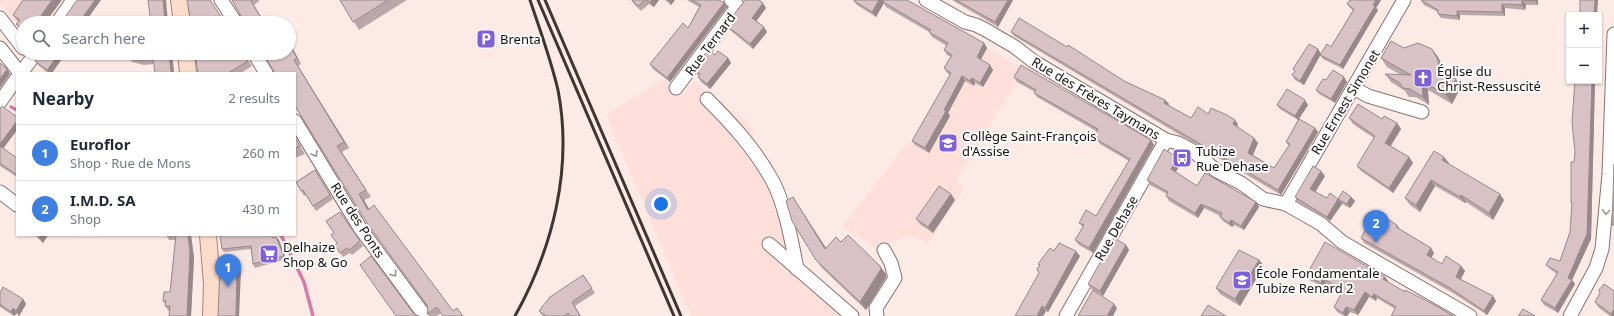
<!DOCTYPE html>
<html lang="en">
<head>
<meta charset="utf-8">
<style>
	body { margin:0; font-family:"Noto Sans",sans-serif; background:#f6f6f7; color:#1f2937 }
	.controls { position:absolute; right:12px; top:12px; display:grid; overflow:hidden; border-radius:0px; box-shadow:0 1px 3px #0004 }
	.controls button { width:36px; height:36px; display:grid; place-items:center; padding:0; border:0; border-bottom:1px solid #e0e1e3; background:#fff; color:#1f2937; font:20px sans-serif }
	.you { position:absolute; left:661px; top:204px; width:14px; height:14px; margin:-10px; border:3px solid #fff; border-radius:50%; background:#1a73e8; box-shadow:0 0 0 6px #1a73e833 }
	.badge { display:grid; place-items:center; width:26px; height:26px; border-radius:50%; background:#7c3aed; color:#fff; font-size:13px; font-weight:700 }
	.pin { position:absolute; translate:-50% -33px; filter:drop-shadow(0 1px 2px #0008) }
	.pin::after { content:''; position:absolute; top:21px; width:14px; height:12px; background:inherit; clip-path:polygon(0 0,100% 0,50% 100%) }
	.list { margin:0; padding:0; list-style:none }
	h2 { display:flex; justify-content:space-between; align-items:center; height:52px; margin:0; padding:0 16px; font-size:17px }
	h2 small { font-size:13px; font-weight:400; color:#747a83 }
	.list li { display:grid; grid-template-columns:26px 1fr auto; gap:12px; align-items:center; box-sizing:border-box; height:56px; padding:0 16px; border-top:1px solid #e0e1e3 }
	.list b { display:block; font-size:15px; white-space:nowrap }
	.list p { margin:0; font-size:13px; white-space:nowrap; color:#747a83 }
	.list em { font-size:13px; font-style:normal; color:#747a83 }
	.icon { flex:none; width:22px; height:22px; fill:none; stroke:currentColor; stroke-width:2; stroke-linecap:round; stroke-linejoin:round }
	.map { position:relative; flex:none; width:1614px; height:316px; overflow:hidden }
	.search { position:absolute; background:#fff; box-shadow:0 1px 3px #0004; left:16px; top:16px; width:280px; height:44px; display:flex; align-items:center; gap:10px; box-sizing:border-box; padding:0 14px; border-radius:22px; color:#747a83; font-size:15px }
	.panel { position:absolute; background:#fff; box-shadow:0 1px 3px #0004; left:16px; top:72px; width:280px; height:164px; border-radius:0px }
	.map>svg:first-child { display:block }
</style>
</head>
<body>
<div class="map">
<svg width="1614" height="316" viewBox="0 0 1614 316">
	<rect width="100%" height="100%" fill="#fceae7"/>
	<g fill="#ffdfda">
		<path d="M0,0H62L45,23H23V32L0,4Z"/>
		<path d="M975,41L1024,70L956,180L964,188L929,243L907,235L876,249L843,226L908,142L915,145Z"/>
		<path d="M664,79L683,94L694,82L748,123L786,210L803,280L841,316H691L606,115Z"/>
	</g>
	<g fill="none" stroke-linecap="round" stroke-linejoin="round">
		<g stroke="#d47da7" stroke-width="3.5">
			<path d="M11,107L17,110"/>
			<path d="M281,235L304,282L313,316"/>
		</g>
		<g stroke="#877370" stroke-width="15">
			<g id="minor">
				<path d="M221,0L236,23"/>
				<path d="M926,0L965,22L976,25L986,30L1015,47L1033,61L1166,140L1178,143L1193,151L1217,171L1241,183L1263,199L1286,204L1321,224L1342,242L1470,316"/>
				<path d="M0,18L23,48"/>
				<path d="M57,23L73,0"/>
				<path d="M0,48L20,73"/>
				<path d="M254,53L266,73"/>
				<path d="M21,73L36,53"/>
				<path d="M676,88L737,7V5L731,0"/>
				<path d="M1354,88L1368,96L1422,112"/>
				<path d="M707,99C732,124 755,149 772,180C785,203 792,243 797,269"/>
				<path d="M0,102L17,78"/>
				<path d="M295,121L360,228L425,316"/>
				<path d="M0,192L17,205"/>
				<path d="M1286,204L1404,0"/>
				<path d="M769,244L852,316"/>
				<path d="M877,316L876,308L895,278L891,263L884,250"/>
				<path d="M1066,316L1166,140"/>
				<path d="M1570,316L1596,268L1602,249L1609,174L1614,34"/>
			</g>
		</g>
		<g stroke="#a88573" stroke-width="18">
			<g id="major">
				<path d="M179,0L182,23"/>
				<path d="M186,53L188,73"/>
				<path d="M208,235L212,284L211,316"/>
			</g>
		</g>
		<use href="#minor" stroke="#fff" stroke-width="13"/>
		<use href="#major" stroke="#fadccb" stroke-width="16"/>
		<g stroke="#3e3533" stroke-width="3">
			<path d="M538,0L674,316"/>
			<path d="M545,0L681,316"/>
			<path d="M515,316C553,248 573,168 558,90C551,60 540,30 530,0"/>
		</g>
	</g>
	<g fill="#bba7a9">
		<path d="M23,0V32L20,30L16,24L18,22L13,15Z"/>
		<path d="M232,0H259V1L254,5L265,23H245Z"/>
		<path d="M340,0H407L359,30Z"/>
		<path d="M631,0H659L654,7L649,4L641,11L634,4Z"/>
		<path d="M665,0H675L671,5Z"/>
		<path d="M687,0H719L724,3L727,7L670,82L653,69L650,64L688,28L699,7Z"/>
		<path d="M907,0L984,43L987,48L981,59L993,70L983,87L975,83L974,86L965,81L948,113L950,116L929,153L915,145L912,141L950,75L947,73L944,68L951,57L947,55L944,50L947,46L932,37L929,32L886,7L884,3L876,17L857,5L854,1Z"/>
		<path d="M952,0H1013L998,27Z"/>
		<path d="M1350,0H1381L1376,8L1378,10L1343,69L1323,59L1320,55L1304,85L1295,80L1292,75L1295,72L1293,69L1318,49L1321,54L1331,47L1353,10L1350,8L1347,4Z"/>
		<path d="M1421,0H1538V5H1526L1525,10L1505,8V16L1460,15V20L1441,18L1438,14V12L1424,5Z"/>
		<path d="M766,8L756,21L767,32L753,49L730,30L726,25Z"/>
		<path d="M1011,32L1124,81L1165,100L1169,104L1168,105L1191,118L1208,114L1238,124L1237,126L1258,143L1253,155L1274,168L1289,146L1286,142L1298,120L1280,109L1277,105H1308L1299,119L1315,128L1318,132L1281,195L1014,36Z"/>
		<path d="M1404,48L1432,49L1438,57L1444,69V72L1461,87L1452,104L1428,90L1429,105L1416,97H1409L1405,91L1391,82L1385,74L1401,75L1387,67L1381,58Z"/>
		<path d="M293,49L301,64L298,66L349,148L342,152L371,197L364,200L369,209L453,311L463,316L441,313L437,316H429L427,314L428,309L427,306L295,106Z"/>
		<path d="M40,53H66L52,73H48L38,65L35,61Z"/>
		<path d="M129,53H172L174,73L154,64L144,65L132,62L128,57Z"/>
		<path d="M219,53H243L252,66L241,73H198L209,56Z"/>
		<path d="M715,55L728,58L731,63L710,89L701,82L698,77L699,76L697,74L693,69Z"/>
		<path d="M1014,77L1151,140L1154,145L1093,253L1079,245L1075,240L1083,227L1079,223L1096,216L1129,161L1100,144L1094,135L1096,131L1037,97L1034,93L1035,92L1017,82Z"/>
		<path d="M1344,77L1347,82L1335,103L1319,94L1316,90L1326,80Z"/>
		<path d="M1575,81H1595L1591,239L1572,280L1575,284L1558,313L1544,305L1541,300L1557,274L1550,269L1546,265L1560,261L1570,232L1572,204L1571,202L1575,152Z"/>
		<path d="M0,109L17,117V130L3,148L17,158V177L0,166Z"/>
		<path d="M1349,118L1382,119L1397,123L1401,129L1391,146L1409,157L1413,163L1393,193L1361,171L1357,166L1374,138L1353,124Z"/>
		<path d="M295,137L305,154L295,158Z"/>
		<path d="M1178,158L1182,162L1176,172L1197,186L1256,202L1259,207L1244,230L1234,225L1232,227L1223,221L1220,217V216L1204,208L1198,218L1169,201L1166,196L1167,194L1150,185L1147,180Z"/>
		<path d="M1449,163L1448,164L1504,200L1493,220L1466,202L1465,203L1435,186L1420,212L1410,205L1405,198Z"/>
		<path d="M315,170L333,199L316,211L306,195L304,196L296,182Z"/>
		<path d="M1325,176L1315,192L1327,198L1338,199L1351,197L1355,201L1350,208L1342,204L1330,221L1298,202L1295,197Z"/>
		<path d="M793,197L826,248L841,242L886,274V277L866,310L822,268L816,260Z"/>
		<path d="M955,200L933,233L921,225L916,219Z"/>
		<path d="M340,212L363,246L352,255L350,253L343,257L335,245L337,243L334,233Z"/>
		<path d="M1397,225L1401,230L1431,248L1434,253L1431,258L1442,264L1461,266L1465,271L1461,279L1496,301L1487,315L1453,293L1364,243L1361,238Z"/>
		<path d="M35,235H48L43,243Z"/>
		<path d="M166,235H191L194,258L191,316H169L170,311H169L165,306V304L163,301L170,292L175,240H169Z"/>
		<path d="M273,238L279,240L286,259L255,268L253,264L251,249L224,252L222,249Z"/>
		<path d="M1126,245L1129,250L1103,296L1091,289L1088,284Z"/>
		<path d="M1054,251L1080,256L1048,312L1046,311L1043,316L1039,273L1040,266L1038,264Z"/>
		<path d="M1259,260L1264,266L1240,306L1220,294L1216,288Z"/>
		<path d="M583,275L595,293L575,306L581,316H543L542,315L539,311Z"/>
		<path d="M1306,276L1385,277L1388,281L1387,282L1405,292L1395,309L1377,298L1376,301L1369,297L1358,315L1350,312L1347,316H1344L1337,312L1334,307L1342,293L1326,283L1324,287L1309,280Z"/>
		<path d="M0,293L23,299L26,304L19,316L17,313L14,316L0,307Z"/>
		<path d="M1595,302L1614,316H1610L1598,307Z"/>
	</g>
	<g fill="#98888a">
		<path d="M52,0H62L45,23H36Z"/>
		<path d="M95,0H101L86,21L88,23H81L82,18Z"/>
		<path d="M163,0H166L168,23H165Z"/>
		<path d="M652,0H659L654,7L650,3Z"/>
		<path d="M668,0H675L671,5Z"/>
		<path d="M879,0H885L883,2L884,3L876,17L872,12Z"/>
		<path d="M1008,0H1013L998,27L995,22Z"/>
		<path d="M1376,0H1381L1376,8L1378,10L1343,69L1340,65Z"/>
		<path d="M1522,0L1526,5L1525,10L1522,5Z"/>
		<path d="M1535,0H1538V5L1535,1Z"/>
		<path d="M1595,0H1598L1597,15H1594Z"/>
		<path d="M724,3L727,7L670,82L667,78Z"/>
		<path d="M763,3L766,8L755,23L752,18Z"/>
		<path d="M1502,4L1505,8V16L1502,12Z"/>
		<path d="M1457,11L1460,15V20L1457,16Z"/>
		<path d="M764,27L767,32L753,49L750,44Z"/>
		<path d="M984,43L987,48L980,61L977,57Z"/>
		<path d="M289,44L293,49L301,64L297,58Z"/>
		<path d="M1318,49L1321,54L1304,85L1300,81Z"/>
		<path d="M1432,49L1438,57L1444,69V77L1439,69Z"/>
		<path d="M60,53H66L52,73H49L47,70Z"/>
		<path d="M169,53H172L174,73H171Z"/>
		<path d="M205,53H208L210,62L206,57Z"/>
		<path d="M728,58L731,63L710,89L707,84Z"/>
		<path d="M294,60L298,66L349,148L344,142Z"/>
		<path d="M990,65L993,70L983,87L980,83Z"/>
		<path d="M7,69L10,74L0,88V79Z"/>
		<path d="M962,76L965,81L948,113L950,116L929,153L925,148L944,110Z"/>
		<path d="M1344,77L1347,82L1335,103L1331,99Z"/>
		<path d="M972,78L975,83L974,86L970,81Z"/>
		<path d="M1456,79L1461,87L1452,104L1446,95Z"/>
		<path d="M1422,81L1428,90L1429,105L1423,97Z"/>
		<path d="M1592,81H1595L1591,239L1572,280L1575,284L1558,313L1555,308L1568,278Z"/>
		<path d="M1165,100L1169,104L1167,107L1164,103Z"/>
		<path d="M1305,100L1308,105L1298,120L1295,116Z"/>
		<path d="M1235,120L1238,124L1236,128L1233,124Z"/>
		<path d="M17,121V130L2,150L0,147V144Z"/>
		<path d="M1397,123L1401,129L1389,148L1385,143Z"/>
		<path d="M1315,128L1318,132L1281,195L1278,190Z"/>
		<path d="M1254,138L1258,143L1252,157L1248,153Z"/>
		<path d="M1151,140L1154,145L1093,253L1089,248Z"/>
		<path d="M1409,157L1413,163L1393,193L1389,188Z"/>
		<path d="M1444,157L1449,163L1446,167L1442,160Z"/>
		<path d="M1178,158L1182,162L1174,174L1171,169Z"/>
		<path d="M1321,171L1325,176L1314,194L1310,189Z"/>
		<path d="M1431,180L1435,186L1420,212L1416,205Z"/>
		<path d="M359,194L364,200L373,216L368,210Z"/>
		<path d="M951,194L955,200L933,233L928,227Z"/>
		<path d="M1500,194L1504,200L1493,220L1489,213Z"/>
		<path d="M1461,195L1466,202L1465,203L1460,197Z"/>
		<path d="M793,197L798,205L831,256L825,249Z"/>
		<path d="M1351,197L1355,201L1350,208L1347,204Z"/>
		<path d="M1338,199L1342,204L1330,221L1327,217Z"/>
		<path d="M1256,202L1259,207L1244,230L1241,226Z"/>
		<path d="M1201,204L1204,208L1198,218L1195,213Z"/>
		<path d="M1231,220L1234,225L1232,227L1229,223Z"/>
		<path d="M41,235H48L43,243L39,238Z"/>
		<path d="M188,235H191L194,258L191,316H187Z"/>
		<path d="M276,237L279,240L286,259L284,256Z"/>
		<path d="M1126,245L1129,250L1103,296L1100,291Z"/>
		<path d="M1431,248L1434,253L1430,260L1427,255Z"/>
		<path d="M1076,251L1080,256L1048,312L1045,308Z"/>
		<path d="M1259,260L1264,266L1240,306L1235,299Z"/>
		<path d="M237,266L241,271L239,316H236Z"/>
		<path d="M880,266L886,274V277L866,310L860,302Z"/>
		<path d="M1461,266L1465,271L1459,282L1456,277Z"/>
		<path d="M1385,277L1388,281L1386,284L1383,279Z"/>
		<path d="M1323,278L1326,283L1324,287L1321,283Z"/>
		<path d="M1365,292L1369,297L1358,315L1354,310Z"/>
		<path d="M1374,294L1377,298L1376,301L1372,297Z"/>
		<path d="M1493,296L1496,301L1487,315L1484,311Z"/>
		<path d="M23,299L26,304L19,316L16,311Z"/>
		<path d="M1114,304L1117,308L1113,316H1107Z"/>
		<path d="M1042,306L1046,311L1043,316H1037Z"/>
		<path d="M1346,307L1350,312L1347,316H1345L1343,313Z"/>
		<path d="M13,308L17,313L14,316L11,312Z"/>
		<path d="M1614,309V316H1612L1611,314Z"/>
	</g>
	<g fill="#d9c2c5" stroke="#98888a">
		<path d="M23,0H52L36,23H23V29L16,24L20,20L13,15Z"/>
		<path d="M77,0H95L82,18L85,19L81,23H61Z"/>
		<path d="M148,0H163L165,23H151Z"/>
		<path d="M187,0H210L225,23H191Z"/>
		<path d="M232,0H252L251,1L264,23H245Z"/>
		<path d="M340,0H388L353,22Z"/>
		<path d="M632,0H645L638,6Z"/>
		<path d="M647,0H652L650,3Z"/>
		<path d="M692,0H719L724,3L667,78L650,64L683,23L688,28L701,5Z"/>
		<path d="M745,0H759L763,3L752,18L764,27L750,44L726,25Z"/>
		<path d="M854,0H879L872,12L854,1Z"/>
		<path d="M884,0H907L984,43L977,57L990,65L980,83L972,78L970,81L962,76L944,110L946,111L925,148L912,141L951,73L944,68L952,55L944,50L948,43L929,32L931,30L883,2Z"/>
		<path d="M956,0H1008L995,22Z"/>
		<path d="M1350,0H1376L1373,5L1375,6L1340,65L1320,55L1327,44L1331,47L1354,9L1347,4Z"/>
		<path d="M1421,0H1535V1L1522,0V5L1502,4V12L1457,11V16L1438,14V10Z"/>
		<path d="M1580,0H1595L1594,15H1580Z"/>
		<path d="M1019,18L1067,47L1068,45L1076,50L1124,81L1165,100L1164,103L1191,118L1198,107L1208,114L1211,108L1227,115L1235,120L1233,124L1254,138L1248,153L1274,168L1290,144L1286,142L1299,119L1315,128L1278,190L1011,32Z"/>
		<path d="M1391,41L1404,48L1418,43L1432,49L1438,60L1439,69L1456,79L1446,95L1422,81L1423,97L1410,89L1403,88L1400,83L1385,74L1411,75L1381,58Z"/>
		<path d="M289,44L297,58L294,60L344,142L337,146L366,190L359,194L368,210L374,205L453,311L457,308L463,316H443L437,307L427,314L428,309L427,305L369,226L295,106V73H275L265,57L271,53H289Z"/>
		<path d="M1309,44L1318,49L1300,81L1292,75L1295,71L1293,69Z"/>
		<path d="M708,50L715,55L718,51L728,58L707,84L698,77L700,74L693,69Z"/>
		<path d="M40,53H60L47,70L35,61Z"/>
		<path d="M129,53H169L171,73H155L153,59L140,60L128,57Z"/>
		<path d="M195,53H205L206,57L219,53H243L248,61L228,73H198Z"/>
		<path d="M0,63L7,69L0,79Z"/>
		<path d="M1021,65L1151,140L1089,248L1075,240L1084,225L1079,223L1086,210L1096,216L1130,159L1096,139L1098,137L1094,135L1098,129L1034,93L1036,90L1014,77Z"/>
		<path d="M1333,70L1344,77L1331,99L1316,90L1323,79L1326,80Z"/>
		<path d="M1575,81H1592L1587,234L1568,278L1572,280L1555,308L1541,300L1558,272L1546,265L1550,258L1560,261L1570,232L1572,202H1571V162H1574L1575,152L1572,122Z"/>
		<path d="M1287,89L1305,100L1295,116L1277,105Z"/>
		<path d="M1358,104L1382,119L1384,116L1397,123L1385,143L1409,157L1389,188L1357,166L1375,136L1349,118Z"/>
		<path d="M2,106L17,117V121L0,144V109Z"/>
		<path d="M295,138L300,146L295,148Z"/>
		<path d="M0,146L17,158V175L0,163Z"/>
		<path d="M1164,149L1178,158L1171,169L1197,186L1205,173L1256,202L1241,226L1231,220L1229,223L1220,217L1222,213L1201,204L1195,213L1166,196L1168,192L1147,180Z"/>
		<path d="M1434,151L1444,157L1442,160L1500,194L1489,213L1461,195L1460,197L1431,180L1416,205L1405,198Z"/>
		<path d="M1614,164V225H1612Z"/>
		<path d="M1313,166L1321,171L1310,189L1327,198L1330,193L1338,199L1327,217L1295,197Z"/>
		<path d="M315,170L330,195L313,206L303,190L301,191L296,182Z"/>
		<path d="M939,186L951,194L928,227L916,219Z"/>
		<path d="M1343,191L1351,197L1347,204L1338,199Z"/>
		<path d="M793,197L825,249L836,237L841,242L848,235L880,266L881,269L860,302L816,260L792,221L786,201Z"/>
		<path d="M1375,211L1397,225L1396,227L1431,248L1427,255L1442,264L1446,256L1461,266L1456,277L1493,296L1484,311L1450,288L1361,238Z"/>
		<path d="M340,212L360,241L349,250L347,248L340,253L335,245L337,243L331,235L334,233L326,221Z"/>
		<path d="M36,235H41L39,238Z"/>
		<path d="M169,235H188L190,253L187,316H169L170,306H165L166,301H163L164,292H170L176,235Z"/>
		<path d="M220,235H271L273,238L276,237L284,256L253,264L251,246L222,249Z"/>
		<path d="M1114,238L1126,245L1100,291L1088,284Z"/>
		<path d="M1325,242L1385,277L1383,279L1405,292V290L1431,303L1453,316H1391L1396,307L1374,294L1372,297L1365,292L1354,310L1346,307L1343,313L1334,307L1343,291L1323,278L1321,283L1306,276Z"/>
		<path d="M1059,243L1076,251L1045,308L1042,306L1037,316H1015L1039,273L1037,269L1040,265L1038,264L1050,248L1054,251Z"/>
		<path d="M1239,250L1259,260L1235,299L1216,288Z"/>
		<path d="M371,256L414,314L419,316H396L360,265Z"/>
		<path d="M220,266H237L236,316H218Z"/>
		<path d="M583,275L592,288L572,302L580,316H570L568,313L564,316H544L545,315L539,311L550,297Z"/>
		<path d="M1604,284L1614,291V309L1611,314L1595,302L1600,293L1599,290Z"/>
		<path d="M3,287L23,299L16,311L13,308L11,312L0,304V293Z"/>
		<path d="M1093,290L1114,304L1107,316H1078Z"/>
		<path d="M1208,305L1226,316H1201Z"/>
		<path d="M1523,309L1535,316H1518Z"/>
	</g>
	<defs><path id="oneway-chevron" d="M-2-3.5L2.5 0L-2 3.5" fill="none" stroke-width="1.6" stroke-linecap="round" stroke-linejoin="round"/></defs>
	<g stroke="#979493">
		<use href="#oneway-chevron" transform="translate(315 154) rotate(59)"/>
		<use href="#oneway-chevron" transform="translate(1606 212) rotate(94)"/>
		<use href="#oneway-chevron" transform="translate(394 274) rotate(54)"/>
	</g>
	<defs>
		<g id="parking-square" transform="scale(1)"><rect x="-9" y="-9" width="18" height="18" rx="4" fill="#7f5fda" stroke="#fcfcfc"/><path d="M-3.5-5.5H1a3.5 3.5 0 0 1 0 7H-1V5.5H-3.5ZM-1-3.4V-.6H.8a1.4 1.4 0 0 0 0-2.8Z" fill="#fff"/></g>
		<g id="church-square" transform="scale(1)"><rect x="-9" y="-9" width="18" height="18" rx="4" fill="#7f5fda" stroke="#fcfcfc"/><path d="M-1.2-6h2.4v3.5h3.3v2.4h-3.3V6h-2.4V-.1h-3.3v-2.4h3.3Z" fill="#fff"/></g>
		<g id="school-square" transform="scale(1)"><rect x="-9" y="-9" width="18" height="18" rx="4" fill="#7f5fda" stroke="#fcfcfc"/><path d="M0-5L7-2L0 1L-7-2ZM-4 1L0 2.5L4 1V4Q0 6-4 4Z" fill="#fff"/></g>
		<g id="bus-square" transform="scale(1)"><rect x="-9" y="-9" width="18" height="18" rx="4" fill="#7f5fda" stroke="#fcfcfc"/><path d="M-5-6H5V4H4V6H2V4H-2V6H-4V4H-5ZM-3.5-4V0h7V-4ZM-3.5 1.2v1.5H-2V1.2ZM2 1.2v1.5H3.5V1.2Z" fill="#fff"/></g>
		<g id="supermarket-square" transform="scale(1)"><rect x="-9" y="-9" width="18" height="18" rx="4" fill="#7f5fda" stroke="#fcfcfc"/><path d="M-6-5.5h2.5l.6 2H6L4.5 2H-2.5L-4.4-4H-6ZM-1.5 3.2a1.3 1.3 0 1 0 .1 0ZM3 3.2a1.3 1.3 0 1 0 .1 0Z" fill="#fff"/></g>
	</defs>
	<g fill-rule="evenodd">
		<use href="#parking-square" x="486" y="39"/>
		<use href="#church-square" x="1423" y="78"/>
		<use href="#school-square" x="948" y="143"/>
		<use href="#bus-square" x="1182" y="158"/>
		<use href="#supermarket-square" x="269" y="254"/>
		<use href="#school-square" x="1242" y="280"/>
	</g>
	<g text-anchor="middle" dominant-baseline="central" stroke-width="4" stroke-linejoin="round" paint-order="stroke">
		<g font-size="13" fill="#18110f" stroke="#fcfcfc" text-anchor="start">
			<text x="500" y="39">Brenta</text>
			<text x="1437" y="71">Église du<tspan x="1437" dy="15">Christ-Ressuscité</tspan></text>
			<text x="962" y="136">Collège Saint-François<tspan x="962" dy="15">d'Assise</tspan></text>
			<text x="1196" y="151">Tubize<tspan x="1196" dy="15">Rue Dehase</tspan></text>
			<text x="283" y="247">Delhaize<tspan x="283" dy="15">Shop &amp; Go</tspan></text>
			<text x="1256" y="273">École Fondamentale<tspan x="1256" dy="15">Tubize Renard 2</tspan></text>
		</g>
		<g font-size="13" fill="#18110f" stroke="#fcfcfc">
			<text transform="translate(710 44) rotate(-53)">Rue Ternard</text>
			<text transform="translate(1096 98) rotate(31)">Rue des Frères Taymans</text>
			<text transform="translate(1345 102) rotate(-59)">Rue Ernest Simonet</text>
			<text transform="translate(358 220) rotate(57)">Rue des Ponts</text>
			<text transform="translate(1116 228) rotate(-60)">Rue Dehase</text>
		</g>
	</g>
</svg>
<div class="controls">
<button>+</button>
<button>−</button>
</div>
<div class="you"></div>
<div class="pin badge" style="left:228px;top:287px;background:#3f7fe0">1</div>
<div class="pin badge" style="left:1376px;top:243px;background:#3f7fe0">2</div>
<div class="search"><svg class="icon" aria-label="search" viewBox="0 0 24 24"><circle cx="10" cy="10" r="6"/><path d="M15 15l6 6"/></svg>Search here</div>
<section class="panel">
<h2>Nearby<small>2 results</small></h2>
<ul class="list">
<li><span class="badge" style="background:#3f7fe0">1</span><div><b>Euroflor</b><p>Shop · Rue de Mons</p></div><em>260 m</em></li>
<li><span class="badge" style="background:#3f7fe0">2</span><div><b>I.M.D. SA</b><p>Shop</p></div><em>430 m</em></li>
</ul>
</section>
</div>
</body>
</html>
